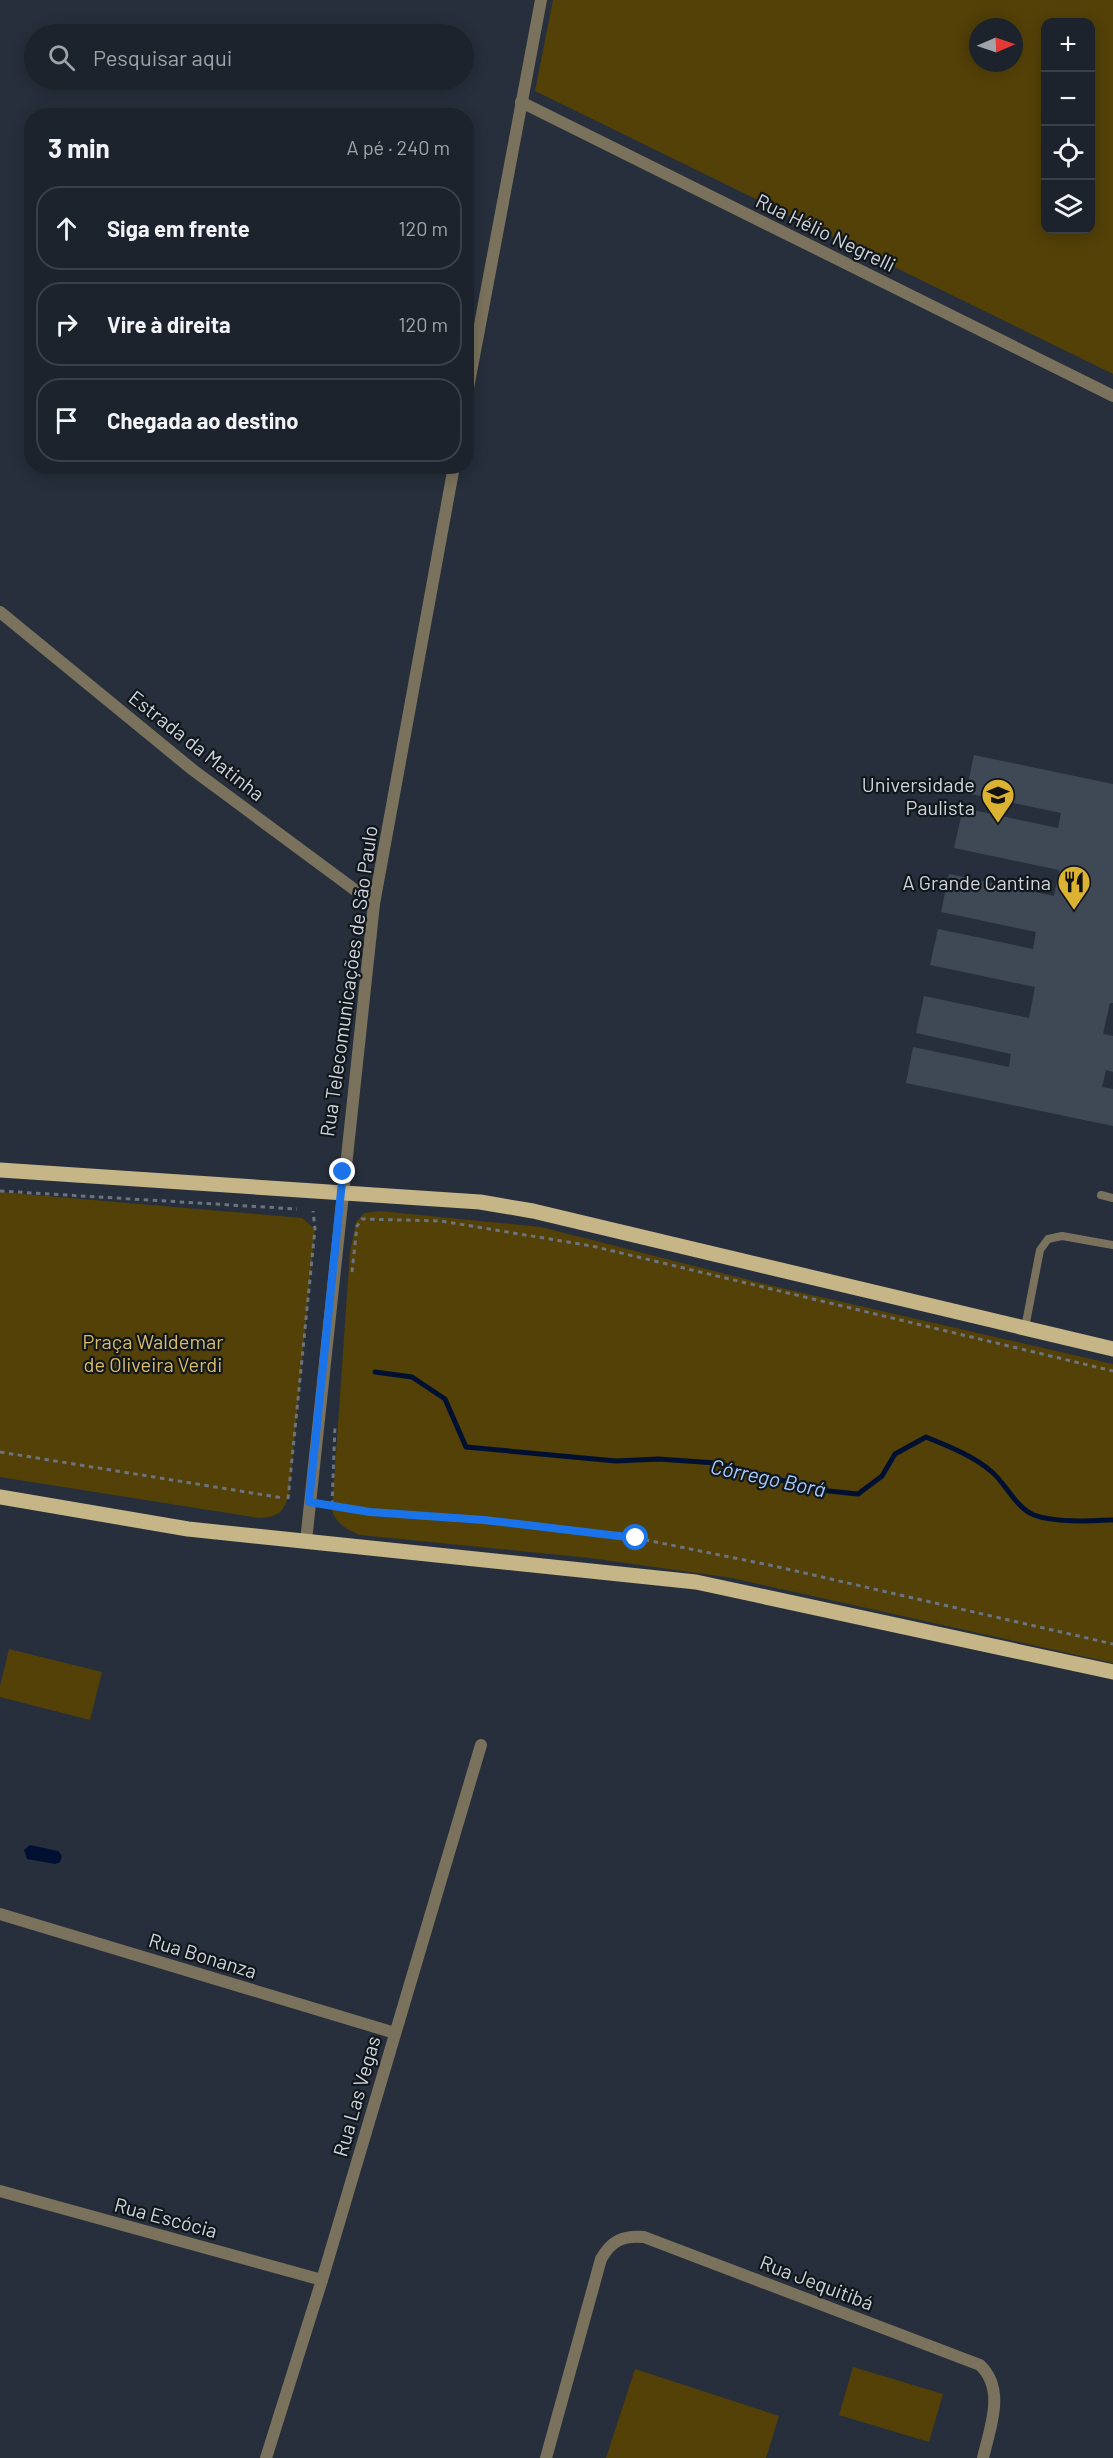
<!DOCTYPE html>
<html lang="pt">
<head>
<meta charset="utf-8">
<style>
	body { margin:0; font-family:Barlow,sans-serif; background:#292f38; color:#f1f3f6 }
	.controls { position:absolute; right:18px; top:18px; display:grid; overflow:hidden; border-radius:12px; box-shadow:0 3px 15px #0003 }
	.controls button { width:54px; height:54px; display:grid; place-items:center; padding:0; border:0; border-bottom:2px solid #3a4048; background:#1c232c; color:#f1f3f6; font:30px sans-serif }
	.compass { position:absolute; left:969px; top:18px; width:54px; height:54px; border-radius:50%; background:#1c232c; box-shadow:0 3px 15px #0003; rotate:88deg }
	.stop { position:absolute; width:18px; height:18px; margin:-14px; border:4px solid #1a73e8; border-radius:50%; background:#fff }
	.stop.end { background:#1a73e8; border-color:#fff; box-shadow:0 2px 6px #0008 }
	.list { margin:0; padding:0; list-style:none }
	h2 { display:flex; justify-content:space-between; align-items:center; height:78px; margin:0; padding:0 24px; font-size:26px }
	h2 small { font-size:20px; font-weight:400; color:#a0a4a9 }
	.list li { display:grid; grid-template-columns:39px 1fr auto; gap:18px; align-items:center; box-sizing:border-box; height:84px; margin:0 12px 12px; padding:0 12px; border:2px solid #3a4048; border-radius:24px }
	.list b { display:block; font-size:22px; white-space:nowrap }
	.list em { font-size:20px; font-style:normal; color:#a0a4a9 }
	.icon { flex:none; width:33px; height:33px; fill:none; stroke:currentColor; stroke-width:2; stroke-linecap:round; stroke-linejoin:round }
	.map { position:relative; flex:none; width:1113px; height:2458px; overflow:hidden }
	.search { position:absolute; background:#1c232c; box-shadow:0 3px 15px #0003; left:24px; top:24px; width:450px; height:66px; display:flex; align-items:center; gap:15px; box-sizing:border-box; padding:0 21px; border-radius:33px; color:#a0a4a9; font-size:22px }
	.panel { position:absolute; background:#1c232c; box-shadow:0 3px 15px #0003; left:24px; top:108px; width:450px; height:366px; border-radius:24px }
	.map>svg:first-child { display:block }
</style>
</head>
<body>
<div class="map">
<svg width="1113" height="2458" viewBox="0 0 1113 2458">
	<rect width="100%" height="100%" fill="#262f3b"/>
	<g fill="#534108" fill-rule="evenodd">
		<path d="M553,0H1113V374L535,91ZM1046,22H1090V230H1046ZM978,27H1014V63H978Z"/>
		<path d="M0,1192L302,1218L315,1229L289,1495C283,1513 278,1517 259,1518L0,1477Z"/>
		<path d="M380,1211L541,1227L773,1286L1113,1364V1663L732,1578L590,1558L360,1535C346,1529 337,1525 332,1510L350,1252L356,1222L364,1213Z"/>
		<path d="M9,1649L102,1672L90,1720L0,1697V1686Z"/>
		<path d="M853,2367L943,2394L929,2442L839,2415Z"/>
		<path d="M635,2369L779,2416L766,2458H606Z"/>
	</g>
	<path fill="#001033" d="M30,1845L58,1851L62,1856L60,1862L55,1864L27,1859L24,1850Z"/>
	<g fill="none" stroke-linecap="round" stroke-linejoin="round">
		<path stroke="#001033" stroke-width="5" d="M375,1372L412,1377L445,1399L466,1447L616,1461L658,1459L716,1463L819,1490L858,1494L882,1476L895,1454L926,1437C948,1446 974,1456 992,1472C1006,1484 1016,1508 1034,1515C1055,1523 1091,1521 1113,1520"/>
	</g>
	<path fill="#3f4956" d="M974,755L1113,784V1003H1110L1103,1034L1113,1036V1072L1106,1070L1102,1087L1113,1089V1126L906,1083L913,1047L1009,1067L1011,1054L916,1033L924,996L1029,1018L1035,987L930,965L938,929L1033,949L1036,932L941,912L949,874L1054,896L1059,870L954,848L963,808L1058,828L1061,813L966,793Z"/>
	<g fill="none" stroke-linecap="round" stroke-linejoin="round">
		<g stroke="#6b737e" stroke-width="3" stroke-dasharray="4.5 4.5" stroke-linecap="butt">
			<path d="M0,1191L297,1209"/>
			<path d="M352,1272L357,1226L362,1219L441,1221L592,1246L1113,1371"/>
			<path d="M0,1452L283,1498"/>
			<path d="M288,1499L315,1229L313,1211"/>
			<path d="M323,1504L370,1512L484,1520L636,1538L774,1566L1113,1644"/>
			<path d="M332,1505L335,1425"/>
		</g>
		<g stroke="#7a725c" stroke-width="8">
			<path d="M1101,1195L1113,1198"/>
			<path d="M1025,1328L1040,1250L1048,1239L1062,1236L1113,1245"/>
		</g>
		<g stroke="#7a725c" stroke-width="12">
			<path d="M0,612L193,770L374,904"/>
			<path d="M0,1914L395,2033"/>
			<path d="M0,2191L322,2280"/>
			<path d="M266,2458L322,2280L481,1745"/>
			<path d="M546,2458L601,2259C611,2241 623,2235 644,2237L980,2365C1006,2390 990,2427 983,2458"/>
		</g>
		<g stroke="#7a725c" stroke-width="12">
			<path d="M521,102L1113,396"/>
			<path d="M466,399L541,0"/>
			<path d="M306,1541L374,904L454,466"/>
		</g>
		<g stroke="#c6b587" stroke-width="15">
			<path d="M0,1170L480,1202L533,1211L1113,1349"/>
			<path d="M0,1497L188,1529L696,1582L1113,1672"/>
		</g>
	</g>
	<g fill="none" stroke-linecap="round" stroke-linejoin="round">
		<path stroke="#1a73e8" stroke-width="8" d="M343,1172L309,1502L370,1512L484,1520L636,1538"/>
	</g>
	<defs>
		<g id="university-pin" transform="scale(1.725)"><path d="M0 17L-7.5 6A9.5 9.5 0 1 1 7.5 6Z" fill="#dcb233" stroke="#12171c"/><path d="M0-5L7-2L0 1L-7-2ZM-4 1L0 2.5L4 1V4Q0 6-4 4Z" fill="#111"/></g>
		<g id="restaurant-pin" transform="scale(1.725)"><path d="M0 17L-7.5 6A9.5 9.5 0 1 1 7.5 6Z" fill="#dcb233" stroke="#12171c"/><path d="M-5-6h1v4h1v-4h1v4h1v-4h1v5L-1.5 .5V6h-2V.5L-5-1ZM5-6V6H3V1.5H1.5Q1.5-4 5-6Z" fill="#111"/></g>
	</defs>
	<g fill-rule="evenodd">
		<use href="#university-pin" x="998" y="795"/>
		<use href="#restaurant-pin" x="1074" y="882"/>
	</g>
	<g text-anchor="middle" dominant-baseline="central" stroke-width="4.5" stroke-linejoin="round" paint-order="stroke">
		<g font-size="20" fill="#cfd5dd" stroke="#12171c">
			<text transform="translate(826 232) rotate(26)">Rua Hélio Negrelli</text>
			<text transform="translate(197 745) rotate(38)">Estrada da Matinha</text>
			<text transform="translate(348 981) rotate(-82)">Rua Telecomunicações de São Paulo</text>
			<text transform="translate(203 1955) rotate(17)">Rua Bonanza</text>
			<text transform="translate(356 2096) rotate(-74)">Rua Las Vegas</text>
			<text transform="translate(166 2217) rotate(15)">Rua Escócia</text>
			<text transform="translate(817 2282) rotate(21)">Rua Jequitibá</text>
		</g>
		<g font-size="20" fill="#cfd5dd" stroke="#12171c" text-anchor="end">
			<text x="975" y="784">Universidade<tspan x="975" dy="23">Paulista</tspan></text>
			<text x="1051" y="882">A Grande Cantina</text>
		</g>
		<g font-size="20" fill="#dabc6b" stroke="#12171c">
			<text x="153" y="1341">Praça Waldemar<tspan x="153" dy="23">de Oliveira Verdi</tspan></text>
		</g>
		<g font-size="21" font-style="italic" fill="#a4caff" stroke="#12171c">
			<text transform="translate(768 1477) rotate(12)">Córrego Borá</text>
		</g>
	</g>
</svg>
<div class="controls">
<button>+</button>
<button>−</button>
<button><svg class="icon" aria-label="locate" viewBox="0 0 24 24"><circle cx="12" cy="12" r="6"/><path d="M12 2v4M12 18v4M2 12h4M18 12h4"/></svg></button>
<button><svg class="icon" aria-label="layers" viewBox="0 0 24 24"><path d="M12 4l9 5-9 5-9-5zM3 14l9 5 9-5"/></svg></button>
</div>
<svg class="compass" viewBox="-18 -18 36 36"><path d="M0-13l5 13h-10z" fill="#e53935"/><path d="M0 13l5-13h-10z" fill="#a0a4a9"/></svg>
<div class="stop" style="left:636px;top:1538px"></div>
<div class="stop end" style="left:343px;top:1172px"></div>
<div class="search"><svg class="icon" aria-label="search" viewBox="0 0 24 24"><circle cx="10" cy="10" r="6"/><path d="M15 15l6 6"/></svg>Pesquisar aqui</div>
<section class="panel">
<h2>3 min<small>A pé · 240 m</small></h2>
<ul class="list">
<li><svg class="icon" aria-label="ahead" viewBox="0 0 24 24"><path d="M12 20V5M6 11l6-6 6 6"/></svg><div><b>Siga em frente</b></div><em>120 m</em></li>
<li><svg class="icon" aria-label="right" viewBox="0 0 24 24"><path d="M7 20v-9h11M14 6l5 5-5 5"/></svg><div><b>Vire à direita</b></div><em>120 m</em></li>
<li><svg class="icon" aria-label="arrive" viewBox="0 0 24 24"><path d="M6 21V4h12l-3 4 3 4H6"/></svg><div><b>Chegada ao destino</b></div></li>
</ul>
</section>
</div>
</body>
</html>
